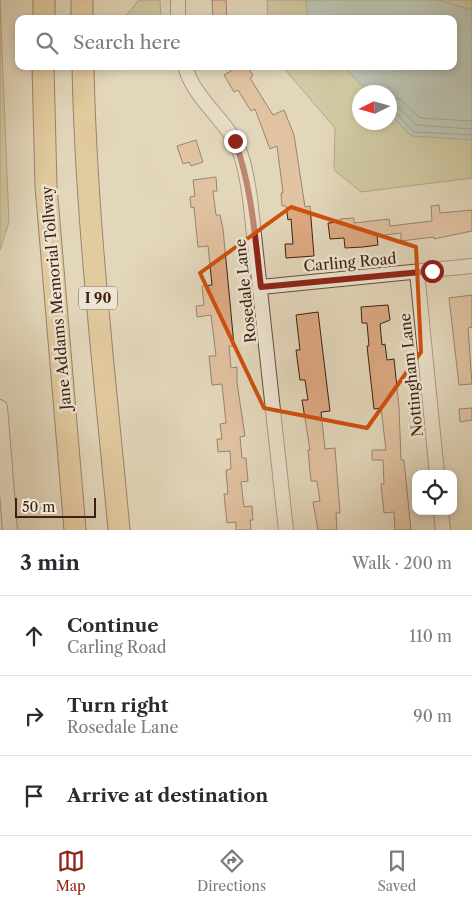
<!DOCTYPE html>
<html lang="en">
<head>
<meta charset="utf-8">
<style>
	body { margin:0; font-family:"Libre Caslon Text",serif; background:#f7f7f7; color:#2b2b33 }
	.controls { position:absolute; right:15px; bottom:15px; display:grid; overflow:hidden; border-radius:10px; box-shadow:0 2px 8px #0003 }
	.controls button { width:45px; height:45px; display:grid; place-items:center; padding:0; border:0; border-bottom:1px solid #e1e1e2; background:#fff; color:#2b2b33; font:25px sans-serif }
	.compass { position:absolute; left:352px; top:85px; width:45px; height:45px; border-radius:50%; background:#fff; box-shadow:0 2px 8px #0003; rotate:265deg }
	.scale { position:absolute; left:15px; bottom:12px; width:81px; box-sizing:border-box; padding-left:5px; border:2px solid #3d2012; border-top:0; font-size:14px; line-height:18px; white-space:nowrap; color:#3d2012; -webkit-text-stroke:4px #ede5d3; paint-order:stroke }
	.stop { position:absolute; width:15px; height:15px; margin:-11px; border:4px solid #8f2418; border-radius:50%; background:#fff }
	.stop.end { background:#8f2418; border-color:#fff; box-shadow:0 1px 5px #0008 }
	.list { margin:0; padding:0; list-style:none }
	h2 { display:flex; justify-content:space-between; align-items:center; height:65px; margin:0; padding:0 20px; font-size:21px }
	h2 small { font-size:16px; font-weight:400; color:#7c7c81 }
	.list li { display:grid; grid-template-columns:32px 1fr auto; gap:15px; align-items:center; box-sizing:border-box; height:80px; padding:0 20px; border-top:1px solid #e1e1e2 }
	.list b { display:block; font-size:19px; white-space:nowrap }
	.list p { margin:0; font-size:16px; white-space:nowrap; color:#7c7c81 }
	.list em { font-size:16px; font-style:normal; color:#7c7c81 }
	.icon { flex:none; width:28px; height:28px; fill:none; stroke:currentColor; stroke-width:2; stroke-linecap:round; stroke-linejoin:round }
	.map { position:relative; flex:none; width:472px; height:530px; overflow:hidden }
	.search { position:absolute; background:#fff; box-shadow:0 2px 8px #0003; left:15px; right:15px; top:15px; height:55px; display:flex; align-items:center; gap:12px; box-sizing:border-box; padding:0 18px; border-radius:10px; color:#7c7c81; font-size:19px }
	.sheet { height:305px; background:#fff }
	nav { display:flex; justify-content:space-around; align-items:center; box-sizing:border-box; height:70px; border-top:1px solid #e1e1e2; background:#fff; font-size:14px; color:#7c7c81 }
	nav a { display:grid; justify-items:center; gap:2px }
	nav .on { color:#8f2418 }
	.map>svg:first-child { display:block }
</style>
</head>
<body>
<div class="map">
<svg width="472" height="530" viewBox="0 0 472 530">
	<rect width="100%" height="100%" fill="#e3d7bb"/>
	<filter id="stains"><feTurbulence type="fractalNoise" baseFrequency=".004" numOctaves="4"/><feColorMatrix values="0 0 0 0 .2 0 0 0 0 .09 0 0 0 0 .02 0 0 0 .5 -.17"/></filter>
	<radialGradient id="worn" r=".72"><stop offset=".6" stop-color="#630" stop-opacity="0"/><stop offset="1" stop-color="#630" stop-opacity=".3"/></radialGradient>
	<g fill="#babc8b" stroke="#7c6e4e" fill-rule="evenodd">
		<path d="M0,0L9,222L0,250Z"/>
		<path d="M139,0H160L161,19H123Z"/>
		<path d="M267,0H472V178L361,192L334,170L335,128L282,66H453V19H268ZM360,92H390V122H360Z"/>
	</g>
	<path fill="#96b8b5" stroke="#727b74" d="M306,0H438L472,10V140L411,136L390,114V92H368L343,66H453V19H308Z"/>
	<g fill="none" stroke-linecap="round" stroke-linejoin="round">
		<g stroke="#6a6c64" stroke-width="1">
			<path d="M390,97L401,100L420,118L472,121"/>
			<path d="M390,105L398,107L417,125L472,129"/>
			<path d="M390,111L395,112L414,132L472,135"/>
		</g>
	</g>
	<g fill="#dda982" stroke="#3d2012">
		<path d="M212,0H226L227,19H213Z"/>
		<path d="M228,66H247L253,76L250,78L273,115L284,110L294,135L305,207L310,206L314,256L286,258L285,244H293L291,219L288,220L286,206H282L281,193H283L277,146L270,149L255,109L251,111L238,90L234,92L224,75L231,71Z"/>
		<path d="M196,140L203,162L191,166L189,162L183,164L177,146Z"/>
		<path d="M216,177L217,191H213L216,215H220L223,229L231,313L234,346H229L231,368L237,367V383L245,436L240,437L242,458H246L248,481L241,482L244,507L252,506L253,520H250L251,530H236V522L227,523L224,494H228L226,470L231,469L230,451L218,452L217,439H222L220,424L226,423L222,384L212,385L209,356H216L211,315L197,317L196,306L204,305L202,286L212,285L208,246L198,247L194,207L191,208L190,197L195,196L193,180Z"/>
		<path d="M439,205L440,213L472,210V231L434,239V237L401,241V233L377,236L378,245L363,247L345,248L344,238L330,239L328,223L340,222V219L354,218V223L389,219L390,226L432,221L431,206Z"/>
		<path d="M472,295V327L468,328L472,384L459,385L449,298Z"/>
		<path d="M388,305L390,320L380,324L382,345L385,344L387,360L394,359L399,407L401,460H404L411,530H395L394,512L384,513L381,484H384L383,460H372V450H386L381,408L374,409L367,346H369L367,323H362L361,307Z"/>
		<path d="M318,312L330,411L321,412L325,449L335,448L340,513H336L337,530H318L313,502L320,501L317,481H311L308,450H310L302,400H308L305,380H300L296,350H300L296,315Z"/>
		<path d="M472,408V420L460,422L459,409Z"/>
	</g>
	<g fill="none" stroke-linecap="round" stroke-linejoin="round">
		<g stroke="#664e3c" stroke-width="16">
			<g id="minor">
				<path d="M178,19V0"/>
				<path d="M185,66C193,96 220,115 235,141C244,158 247,179 250,198L286,530"/>
				<path d="M417,272L437,474"/>
				<path d="M261,287L472,266"/>
				<path d="M0,407L10,530"/>
				<path d="M441,511L443,530"/>
			</g>
		</g>
		<g stroke="#3d2012" stroke-width="23">
			<g id="highway">
				<path d="M82,0V19"/>
				<path d="M44,19V0"/>
				<path d="M43,66L46,186L75,530"/>
				<path d="M83,66C86,221 105,376 119,530"/>
			</g>
		</g>
		<use href="#minor" stroke="#ede5d3" stroke-width="14"/>
		<use href="#highway" stroke="#e2bc7e" stroke-width="21"/>
	</g>
	<g fill="none" stroke-linecap="round" stroke-linejoin="round">
		<path stroke="#8f2418" stroke-width="6" d="M235,141C252,188 255,238 261,287L432,271"/>
	</g>
	<path d="M0 0H472V530H0ZM291,207L416,247L421,352L367,428L264,408L200,273Z" fill="#e3d7bb" fill-opacity=".55" fill-rule="evenodd"/>
	<path fill="none" stroke="#ce500d" stroke-width="4" stroke-linejoin="round" d="M291,207L416,247L421,352L367,428L264,408L200,273Z"/>
	<g text-anchor="middle" dominant-baseline="central" stroke-width="5" stroke-linejoin="round" paint-order="stroke">
		<rect fill="#ede5d3" stroke="#725b4c" stroke-width="1" x="79" y="286.5" width="38" height="23" rx="4"/>
		<g font-size="14" font-weight="bold" fill="#3d2012">
			<text x="98" y="298">I 90</text>
		</g>
		<g font-size="15" fill="#3d2012" stroke="#ede5d3">
			<text transform="translate(350 262) rotate(-5)">Carling Road</text>
			<text transform="translate(245 291) rotate(-96)">Rosedale Lane</text>
			<text transform="translate(56 298) rotate(-95)">Jane Addams Memorial Tollway</text>
			<text transform="translate(411 375) rotate(-96)">Nottingham Lane</text>
		</g>
	</g>
	<rect width="100%" height="100%" filter="url(#stains)"/>
	<rect width="100%" height="100%" fill="url(#worn)"/>
</svg>
<div class="controls">
<button><svg class="icon" aria-label="locate" viewBox="0 0 24 24"><circle cx="12" cy="12" r="6"/><path d="M12 2v4M12 18v4M2 12h4M18 12h4"/></svg></button>
</div>
<svg class="compass" viewBox="-18 -18 36 36"><path d="M0-13l5 13h-10z" fill="#e53935"/><path d="M0 13l5-13h-10z" fill="#7c7c81"/></svg>
<div class="scale">50 m</div>
<div class="stop" style="left:432px;top:271px"></div>
<div class="stop end" style="left:235px;top:141px"></div>
<div class="search"><svg class="icon" aria-label="search" viewBox="0 0 24 24"><circle cx="10" cy="10" r="6"/><path d="M15 15l6 6"/></svg>Search here</div>
</div>
<section class="sheet">
<h2>3 min<small>Walk · 200 m</small></h2>
<ul class="list">
<li><svg class="icon" aria-label="ahead" viewBox="0 0 24 24"><path d="M12 20V5M6 11l6-6 6 6"/></svg><div><b>Continue</b><p>Carling Road</p></div><em>110 m</em></li>
<li><svg class="icon" aria-label="right" viewBox="0 0 24 24"><path d="M7 20v-9h11M14 6l5 5-5 5"/></svg><div><b>Turn right</b><p>Rosedale Lane</p></div><em>90 m</em></li>
<li><svg class="icon" aria-label="arrive" viewBox="0 0 24 24"><path d="M6 21V4h12l-3 4 3 4H6"/></svg><div><b>Arrive at destination</b></div></li>
</ul>
</section>
<nav>
<a class="on"><svg class="icon" aria-label="map" viewBox="0 0 24 24"><path d="M3 6l6-2 6 2 6-2v14l-6 2-6-2-6 2zM9 4v14M15 6v14"/></svg>Map</a>
<a><svg class="icon" aria-label="directions" viewBox="0 0 24 24"><path d="M12 3l9 9-9 9-9-9zM9 14v-3h6M13 9l2 2-2 2"/></svg>Directions</a>
<a><svg class="icon" aria-label="saved" viewBox="0 0 24 24"><path d="M7 4h10v16l-5-4-5 4z"/></svg>Saved</a>
</nav>
</body>
</html>
